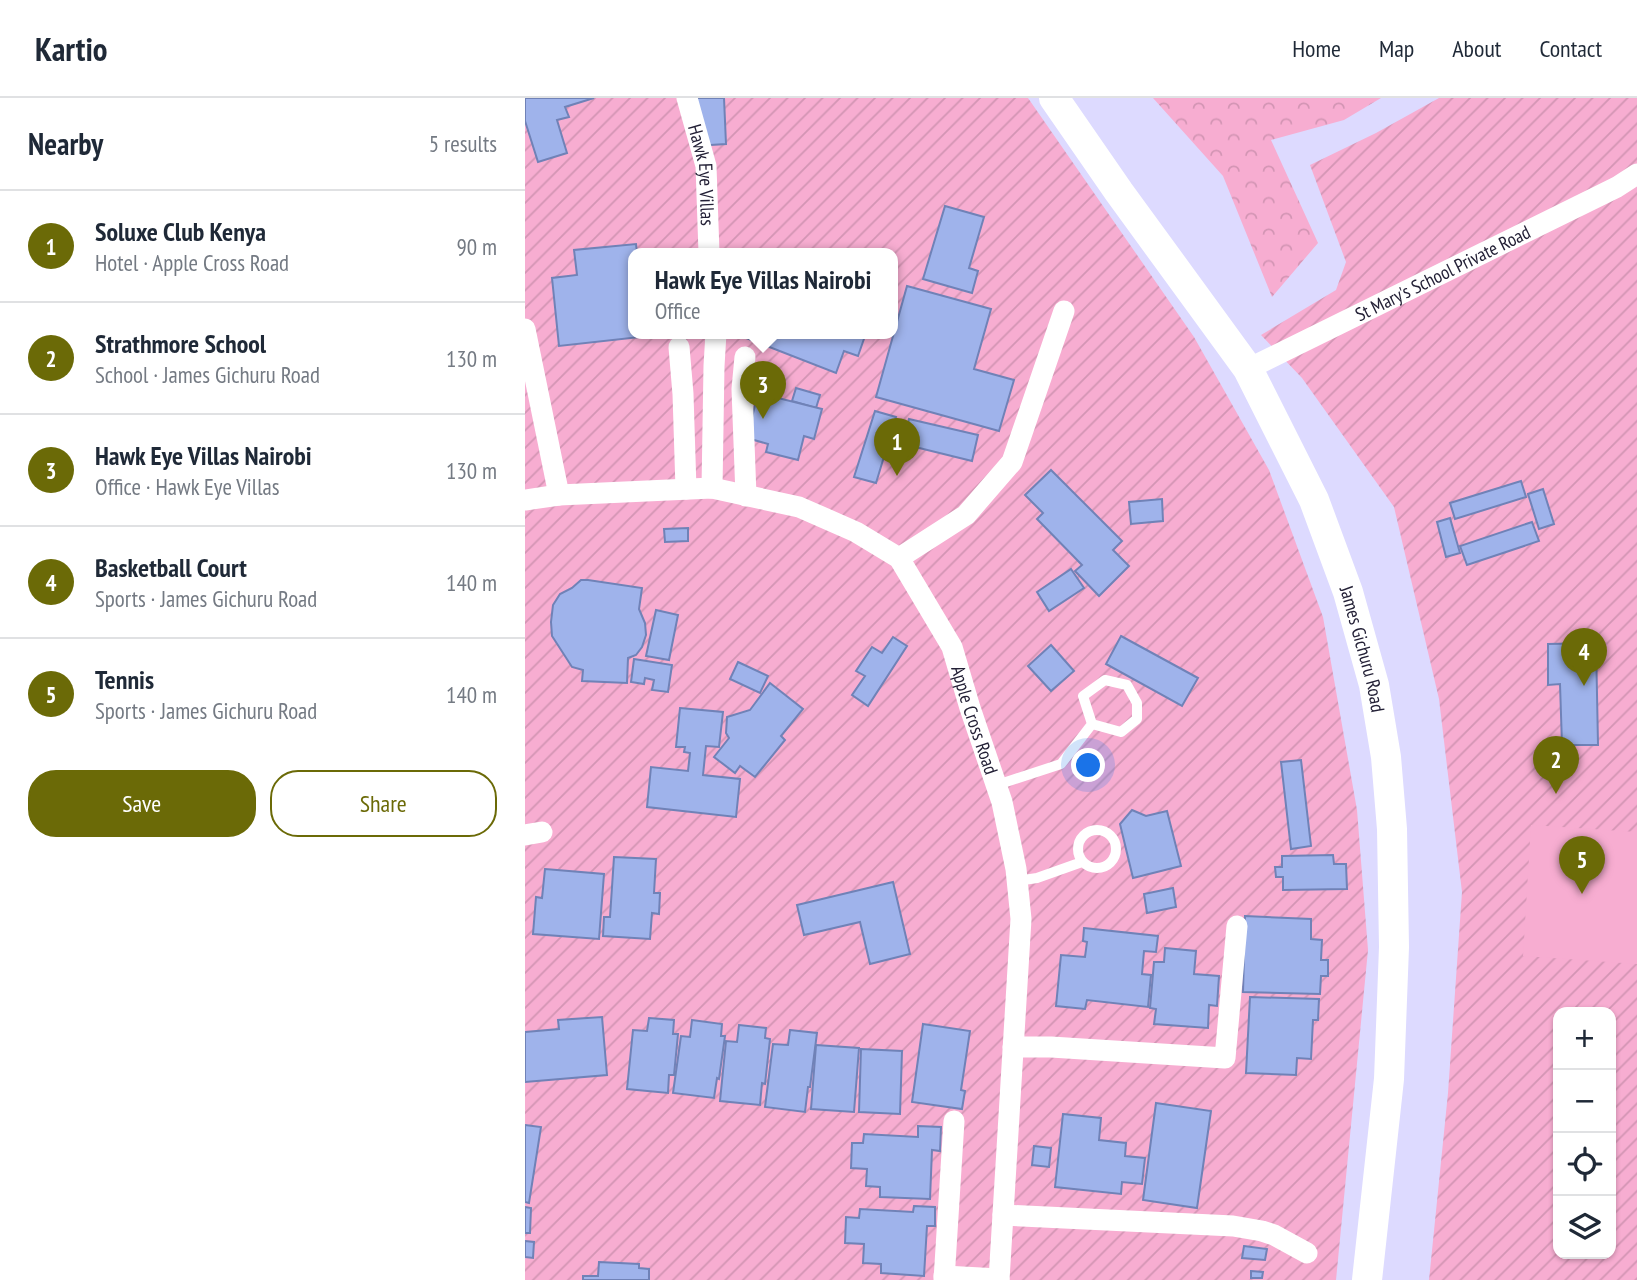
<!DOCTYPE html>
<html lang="en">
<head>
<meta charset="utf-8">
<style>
	body { margin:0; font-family:"PT Sans Narrow",sans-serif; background:#f6f6f7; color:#1f2937 }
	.controls { position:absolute; right:21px; bottom:21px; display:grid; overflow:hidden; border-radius:14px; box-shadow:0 2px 5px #0004 }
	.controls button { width:63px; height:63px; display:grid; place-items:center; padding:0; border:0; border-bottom:2px solid #e0e1e3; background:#fff; color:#1f2937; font:35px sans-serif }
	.you { position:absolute; left:564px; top:668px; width:24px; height:24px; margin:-18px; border:5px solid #fff; border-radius:50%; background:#1a73e8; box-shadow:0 0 0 10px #1a73e833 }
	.badge { display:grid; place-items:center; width:46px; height:46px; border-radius:50%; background:#6b6a07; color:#fff; font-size:23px; font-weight:700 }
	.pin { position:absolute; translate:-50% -58px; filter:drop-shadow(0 2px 4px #0008) }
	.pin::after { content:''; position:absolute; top:37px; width:24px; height:21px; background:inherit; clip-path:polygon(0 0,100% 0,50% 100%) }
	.popup { position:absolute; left:103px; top:150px; width:270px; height:91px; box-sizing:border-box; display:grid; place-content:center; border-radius:14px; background:#fff; filter:drop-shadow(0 2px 5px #0005); font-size:23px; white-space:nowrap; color:#747a83 }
	.popup b { font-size:26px; color:#1f2937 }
	.popup::after { content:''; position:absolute; left:50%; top:100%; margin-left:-14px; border:14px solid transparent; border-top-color:#fff }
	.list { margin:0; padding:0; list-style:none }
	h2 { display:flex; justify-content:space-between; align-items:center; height:91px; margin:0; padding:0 28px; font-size:30px }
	h2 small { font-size:23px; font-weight:400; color:#747a83 }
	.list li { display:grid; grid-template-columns:46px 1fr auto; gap:21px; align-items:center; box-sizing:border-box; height:112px; padding:0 28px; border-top:2px solid #e0e1e3 }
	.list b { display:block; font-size:26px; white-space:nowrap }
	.list p { margin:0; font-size:23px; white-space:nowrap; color:#747a83 }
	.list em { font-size:23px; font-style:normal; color:#747a83 }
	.actions { display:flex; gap:14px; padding:21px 28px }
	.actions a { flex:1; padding:16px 0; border:2px solid #6b6a07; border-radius:28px; text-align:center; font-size:24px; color:#6b6a07 }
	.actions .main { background:#6b6a07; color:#fff }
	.icon { flex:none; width:38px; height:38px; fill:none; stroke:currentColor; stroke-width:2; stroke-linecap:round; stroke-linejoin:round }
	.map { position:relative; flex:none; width:1112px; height:1182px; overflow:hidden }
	header { display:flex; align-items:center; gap:42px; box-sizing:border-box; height:98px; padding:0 35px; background:#fff; border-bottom:2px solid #e0e1e3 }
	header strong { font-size:33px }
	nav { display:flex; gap:38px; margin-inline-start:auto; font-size:24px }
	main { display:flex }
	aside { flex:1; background:#fff }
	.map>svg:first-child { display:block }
</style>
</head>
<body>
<header>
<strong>Kartio</strong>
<nav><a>Home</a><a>Map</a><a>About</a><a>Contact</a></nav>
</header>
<main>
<aside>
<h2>Nearby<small>5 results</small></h2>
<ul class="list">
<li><span class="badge">1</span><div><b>Soluxe Club Kenya</b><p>Hotel · Apple Cross Road</p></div><em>90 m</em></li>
<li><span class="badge">2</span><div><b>Strathmore School</b><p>School · James Gichuru Road</p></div><em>130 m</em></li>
<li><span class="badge">3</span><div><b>Hawk Eye Villas Nairobi</b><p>Office · Hawk Eye Villas</p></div><em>130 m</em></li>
<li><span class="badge">4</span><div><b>Basketball Court</b><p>Sports · James Gichuru Road</p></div><em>140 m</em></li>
<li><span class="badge">5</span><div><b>Tennis</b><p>Sports · James Gichuru Road</p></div><em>140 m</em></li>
</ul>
<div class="actions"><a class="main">Save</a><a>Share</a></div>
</aside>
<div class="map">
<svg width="1112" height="1182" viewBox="0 0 1112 1182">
	<defs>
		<pattern id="forest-crowns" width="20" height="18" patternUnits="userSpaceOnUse" patternTransform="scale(1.75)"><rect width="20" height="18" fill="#f7add1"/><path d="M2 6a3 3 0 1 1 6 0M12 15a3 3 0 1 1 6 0" fill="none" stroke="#d395b4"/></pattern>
		<pattern id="garden-furrows" width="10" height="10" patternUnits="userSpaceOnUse" patternTransform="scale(1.75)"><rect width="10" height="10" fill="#f7add1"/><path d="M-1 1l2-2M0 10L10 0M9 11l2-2" fill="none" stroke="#d395b4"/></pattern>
	</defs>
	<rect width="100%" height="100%" fill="#dddaff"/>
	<path fill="url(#forest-crowns)" d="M628,0H856L819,22L746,42L793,145L747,199L698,78Z"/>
	<g fill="url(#garden-furrows)" fill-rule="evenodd">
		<path d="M0,0H503L669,239L744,372L798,519L832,712L843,852L811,1182H0ZM108,155H368V235H108Z"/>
		<path d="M914,0H1112V1182H904L923,995L937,794L914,601L869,409L777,280L736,237L811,192L821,164L785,67L851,35ZM1033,914H1086V1156H1033Z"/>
	</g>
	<path fill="#f7add1" d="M1006,727L1112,734V866L998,858Z"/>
	<g fill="#9fb3eb" stroke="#7082b7" stroke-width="2">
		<path d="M0,0H69L40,9L44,19L32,22L42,55L13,64L0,23Z"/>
		<path d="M168,0H199L201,46L170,48Z"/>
		<path d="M420,108L459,119L444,170L453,173L447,195L398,181Z"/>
		<path d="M111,146L112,155H108V235H151L34,248L27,180L52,177L49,152Z"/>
		<path d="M382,188L466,211L449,271L489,282L474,333L351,299Z"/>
		<path d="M212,235H341L333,258L319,253L311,275L211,236Z"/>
		<path d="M271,290L295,297L291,310L267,303Z"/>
		<path d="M233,295L297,311L289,341L279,338L273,362L241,354L243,346L222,340Z"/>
		<path d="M350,313L371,319L351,385L329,379Z"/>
		<path d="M384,321L453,337L447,363L378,346Z"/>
		<path d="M526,372L597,443L588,452L604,468L574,498L550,473L557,467L512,421L518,415L500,397Z"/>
		<path d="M996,383L1001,399L930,421L925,405Z"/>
		<path d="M1018,391L1029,426L1014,431L1003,396Z"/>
		<path d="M637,401L638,423L606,426L604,404Z"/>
		<path d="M925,420L935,455L921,459L912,424Z"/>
		<path d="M1007,424L1014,443L942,467L935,448Z"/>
		<path d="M163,430V443L140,444L139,431Z"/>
		<path d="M546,471L559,490L524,513L512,494Z"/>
		<path d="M56,482H63L117,490L114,511L120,525L121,537L117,549L111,557L103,560L102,585L57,583L58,572L47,569L27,538L26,524L28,507L35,496L47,490Z"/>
		<path d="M131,512L153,517L144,562L121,558Z"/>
		<path d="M596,538L673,580L657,608L581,566Z"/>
		<path d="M368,539L382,548L343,608L327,597L340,578L331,573L347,549L357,555Z"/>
		<path d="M1071,545L1073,647H1037L1035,586L1023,587V546Z"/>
		<path d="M526,547L549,573L526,593L503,568Z"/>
		<path d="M109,561L147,567L143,594L127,592L129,582L120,580L119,586L106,584Z"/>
		<path d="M213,564L243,578L235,595L205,581Z"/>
		<path d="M245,585L278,611L256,638L260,642L230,679L215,668L210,675L189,659L204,640L201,635L202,619L225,612Z"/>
		<path d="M155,610L198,614L194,649L181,648L178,677L215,681L211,719L122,709L126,669L163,673L165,655L159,654L160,649H151Z"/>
		<path d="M776,662L786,748L766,751L756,664Z"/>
		<path d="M607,712L621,718L642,713L656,768L608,780L595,726Z"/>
		<path d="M808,757L809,766H821L822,791L758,792V779H751L750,769H757V758Z"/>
		<path d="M89,759L131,761L129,795H135L134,816L127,815L125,841L78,838L79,819H85Z"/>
		<path d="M20,771L79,776L74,841L8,836L11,799L17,800Z"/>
		<path d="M368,784L385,856L345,866L335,824L279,837L272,807Z"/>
		<path d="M648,790L651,809L622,815L619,796Z"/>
		<path d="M720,818L786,821V841L797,842L796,862H803V878H796L795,896L718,894Z"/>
		<path d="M559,830L633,838L631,854L619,853L617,876L626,877L623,909L562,902L560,911L531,908L536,857L560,859L562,844L558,843Z"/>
		<path d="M640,850L671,853L669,876L694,878L692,908L684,907L683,930L629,926L631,911L625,910L629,864H639Z"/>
		<path d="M725,899L794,901L793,922H788L786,961L772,960L771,977L721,975Z"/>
		<path d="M77,919L82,977L0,984V934L34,931L33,922Z"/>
		<path d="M124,920L149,922L148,936H153L149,977H144L143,995L102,991L108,932L122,933Z"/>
		<path d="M167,922L197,926L196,938H200L194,981L192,980L189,1000L148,995L156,938L165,939Z"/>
		<path d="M398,926L445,933L436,992L440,993L437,1011L387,1004Z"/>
		<path d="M214,927L241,930L240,940L245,941L240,986L237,985L235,1007L195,1003L201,943L212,944Z"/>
		<path d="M265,932L292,935L285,989H283L280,1014L240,1009L248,946L263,947Z"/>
		<path d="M291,947L334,950L329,1014L286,1011Z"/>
		<path d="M336,951L377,953L375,1016L334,1014Z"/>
		<path d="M631,1005L686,1013L672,1110L618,1102Z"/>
		<path d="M538,1016L576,1020L574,1042L601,1045L600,1058L620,1060L617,1086L597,1084L596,1096L530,1089Z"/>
		<path d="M0,1027L16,1029L4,1105L0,1104Z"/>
		<path d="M393,1028L416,1029L415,1053L407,1052L405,1101L355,1099V1089L341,1088L342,1071L326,1070L327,1045H338L339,1036L393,1039Z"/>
		<path d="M509,1048L526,1050L524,1069L507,1067Z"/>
		<path d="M389,1108L410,1109V1128H402L399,1178L356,1175V1166L338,1165L339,1146L320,1145L321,1119L334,1120L335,1111L388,1114Z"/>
		<path d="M0,1109L6,1110L5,1135H0Z"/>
		<path d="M0,1143L9,1144L8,1160L0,1159Z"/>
		<path d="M719,1148L742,1151L740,1162L717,1160Z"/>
		<path d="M74,1164L114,1166V1170L124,1171V1182H58V1178H73Z"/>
		<path d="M726,1173L738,1174L737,1180H726Z"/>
	</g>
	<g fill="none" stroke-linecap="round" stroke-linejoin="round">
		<g stroke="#fff" stroke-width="10">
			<path d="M472,687L536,666L567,626L558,598L580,582L602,587L612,605V621L596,634L567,626"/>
			<circle cx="572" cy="751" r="19"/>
			<path d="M492,783L512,780L557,764"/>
		</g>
		<g stroke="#fff" stroke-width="21">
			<path id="s1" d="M162,0L181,68L184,155"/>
			<path d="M0,231L34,397"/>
			<path d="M154,249L158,296L161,391"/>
			<path d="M220,259L217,291L221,398"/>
			<path id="s2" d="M723,271L1092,89L1112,76"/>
			<path d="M187,390L189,268L191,235"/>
			<path id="s3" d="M0,402L34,397L187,390L274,409L331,434L374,460L427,549L445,610L477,704L491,771L496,821L474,1182"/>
			<path d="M374,460L441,417L487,364L539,213"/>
			<path d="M0,737L17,734"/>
			<path d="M488,949H526L700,960L712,828"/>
			<path d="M478,1117L708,1128L737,1133L749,1137L782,1155"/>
			<path d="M419,1178L474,1181"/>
			<path d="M419,1182L429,1023"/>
		</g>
		<path stroke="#fff" stroke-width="30" id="s4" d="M529,0L594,94L723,271L789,402L823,494L849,587L861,659L867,731L869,849L864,981L842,1182"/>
	</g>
	<g text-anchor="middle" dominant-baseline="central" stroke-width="5" stroke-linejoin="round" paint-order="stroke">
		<g font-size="19" fill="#232036" stroke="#ebeaf7">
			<text stroke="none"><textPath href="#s1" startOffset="79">Hawk Eye Villas</textPath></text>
			<text stroke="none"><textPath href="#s2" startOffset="217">St Mary's School Private Road</textPath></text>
			<text stroke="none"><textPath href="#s4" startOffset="637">James Gichuru Road</textPath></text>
			<text stroke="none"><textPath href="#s3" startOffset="569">Apple Cross Road</textPath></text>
		</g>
	</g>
</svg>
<div class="controls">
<button>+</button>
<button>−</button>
<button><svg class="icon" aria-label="locate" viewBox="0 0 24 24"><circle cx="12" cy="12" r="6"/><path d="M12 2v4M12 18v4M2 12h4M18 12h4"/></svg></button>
<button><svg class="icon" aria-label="layers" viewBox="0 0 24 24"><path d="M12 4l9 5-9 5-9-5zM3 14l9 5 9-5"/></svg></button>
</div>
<div class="you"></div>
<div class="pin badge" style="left:372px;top:378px">1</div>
<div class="pin badge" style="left:1031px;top:696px">2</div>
<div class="pin badge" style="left:238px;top:321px">3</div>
<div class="popup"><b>Hawk Eye Villas Nairobi</b>Office</div>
<div class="pin badge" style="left:1059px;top:588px">4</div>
<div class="pin badge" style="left:1057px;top:796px">5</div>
</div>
</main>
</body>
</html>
